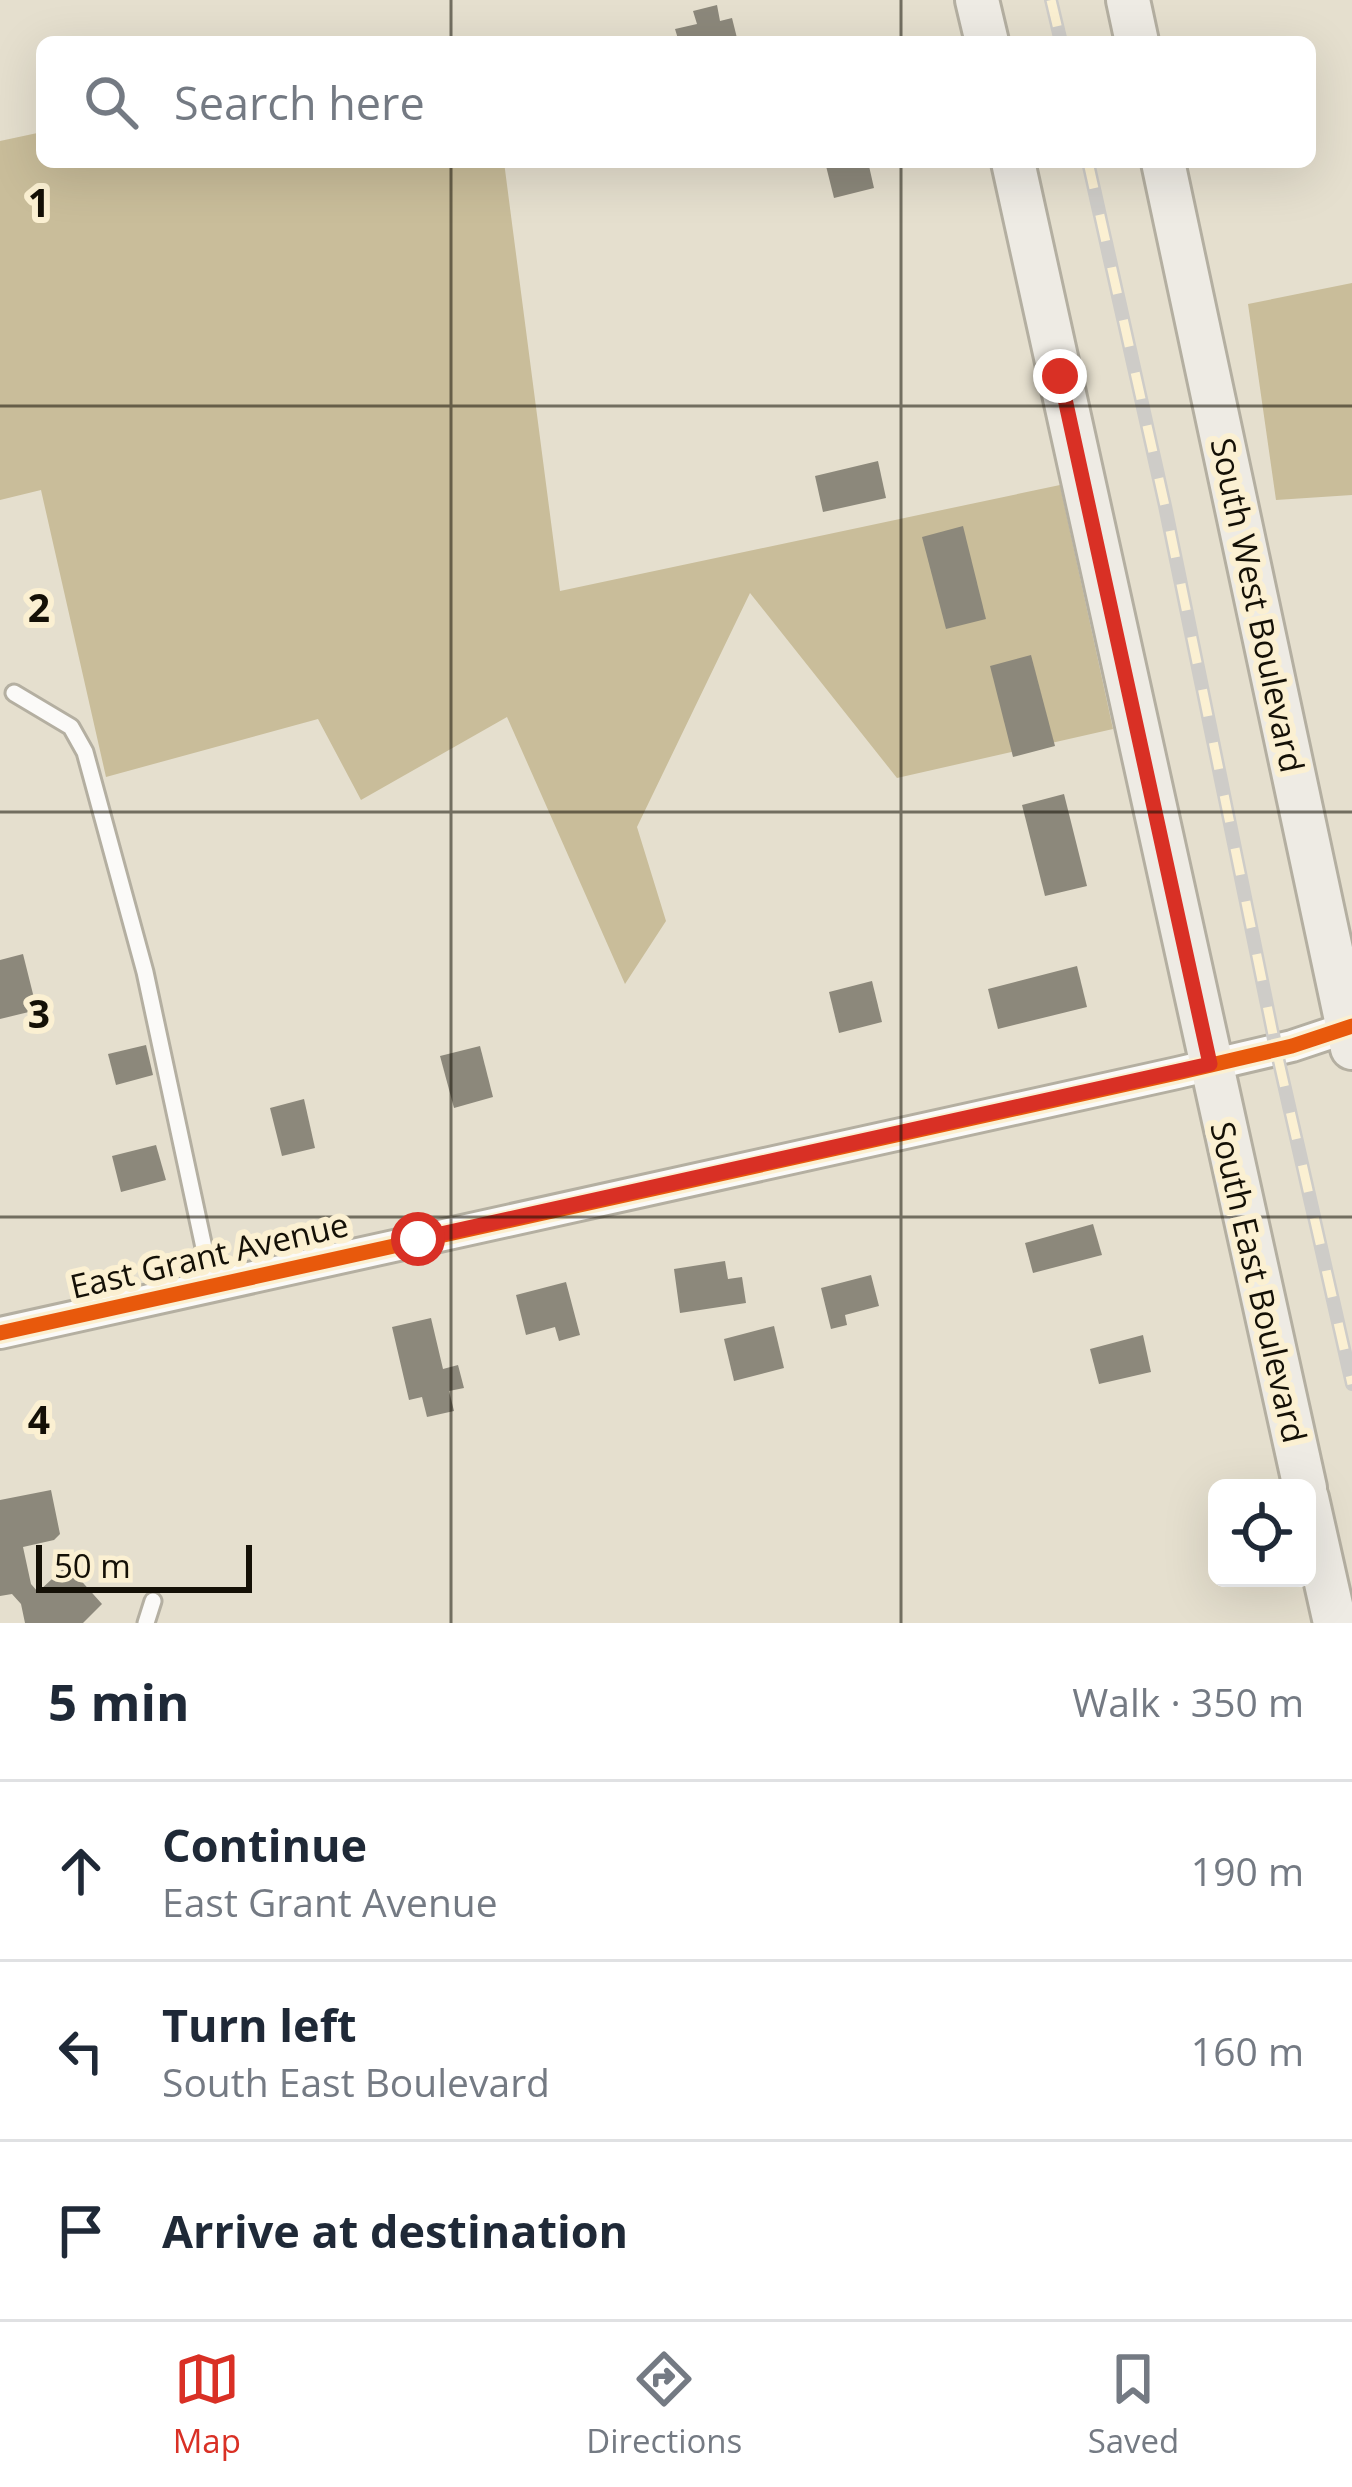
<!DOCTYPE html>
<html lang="en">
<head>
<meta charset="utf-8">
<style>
	body { margin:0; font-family:"Open Sans",sans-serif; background:#f6f6f7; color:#1f2937 }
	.controls { position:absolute; right:36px; bottom:36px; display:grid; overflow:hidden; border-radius:18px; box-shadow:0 12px 48px #0002 }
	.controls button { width:108px; height:108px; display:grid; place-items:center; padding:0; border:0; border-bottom:3px solid #e0e1e3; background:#fff; color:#1f2937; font:60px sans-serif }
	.scale { position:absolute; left:36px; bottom:30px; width:216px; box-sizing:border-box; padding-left:12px; border:6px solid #141006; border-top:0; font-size:33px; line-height:42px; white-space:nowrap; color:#141006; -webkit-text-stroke:9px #fbf0d2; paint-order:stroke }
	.stop { position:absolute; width:36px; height:36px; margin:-27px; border:9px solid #d93025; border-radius:50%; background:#fff }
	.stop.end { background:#d93025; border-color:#fff; box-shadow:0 3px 12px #0008 }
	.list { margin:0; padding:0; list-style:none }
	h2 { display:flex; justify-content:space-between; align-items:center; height:156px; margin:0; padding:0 48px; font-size:51px }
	h2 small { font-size:39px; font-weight:400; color:#747a83 }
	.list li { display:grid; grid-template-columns:78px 1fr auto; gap:36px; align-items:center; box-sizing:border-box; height:180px; padding:0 48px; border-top:3px solid #e0e1e3 }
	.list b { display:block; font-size:45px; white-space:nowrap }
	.list p { margin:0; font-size:39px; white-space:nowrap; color:#747a83 }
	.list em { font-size:39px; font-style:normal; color:#747a83 }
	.icon { flex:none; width:66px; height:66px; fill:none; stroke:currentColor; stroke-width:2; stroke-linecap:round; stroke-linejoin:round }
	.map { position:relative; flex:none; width:1352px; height:1623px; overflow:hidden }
	.search { position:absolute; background:#fff; box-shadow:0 12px 48px #0002; left:36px; right:36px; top:36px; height:132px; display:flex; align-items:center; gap:30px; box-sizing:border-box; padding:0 42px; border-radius:18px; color:#747a83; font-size:45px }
	.sheet { height:696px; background:#fff }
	nav { display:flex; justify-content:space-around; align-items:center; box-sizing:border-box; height:168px; border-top:3px solid #e0e1e3; background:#fff; font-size:33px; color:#747a83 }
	nav a { display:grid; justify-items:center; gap:6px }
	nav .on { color:#d93025 }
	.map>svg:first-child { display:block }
</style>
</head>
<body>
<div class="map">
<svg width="1352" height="1623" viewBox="0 0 1352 1623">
	<rect width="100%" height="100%" fill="#e5dfce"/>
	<g fill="#c9bd9a">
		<path d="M42,132V162H504L560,591L1060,485L1113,729L897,778L750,593L637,827L666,921L625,984L507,717L361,800L318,719L106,777L41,490L0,500V141Z"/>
		<path d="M1352,283V495L1276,500L1248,304Z"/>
	</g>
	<g fill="#8c887b">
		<path d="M717,5L720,21L732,18L738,42H679L675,29L697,24L693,11Z"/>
		<path d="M825,162H879L869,166L874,188L834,198Z"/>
		<path d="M878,461L886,498L823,512L815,476Z"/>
		<path d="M963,526L986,619L946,629L922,537Z"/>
		<path d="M1031,655L1055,746L1013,757L990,666Z"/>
		<path d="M1064,794L1087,886L1045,896L1022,805Z"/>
		<path d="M23,954L37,1010L0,1019V960Z"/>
		<path d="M1077,966L1087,1007L998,1029L988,989Z"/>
		<path d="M872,981L882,1022L839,1033L829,992Z"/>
		<path d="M146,1045L153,1075L116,1085L108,1054Z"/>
		<path d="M480,1046L493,1097L454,1108L440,1056Z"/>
		<path d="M304,1099L315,1148L282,1156L270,1108Z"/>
		<path d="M156,1145L166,1180L121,1192L112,1156Z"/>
		<path d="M1093,1224L1102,1255L1033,1273L1025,1243Z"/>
		<path d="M725,1261L728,1279L742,1277L746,1303L680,1313L674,1269Z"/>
		<path d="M871,1275L879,1306L845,1315L847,1325L831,1329L821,1288Z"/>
		<path d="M566,1282L580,1335L559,1341L555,1327L526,1335L516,1295Z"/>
		<path d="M431,1318L443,1369L458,1365L464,1388L449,1391L454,1411L427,1417L422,1397L409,1400L392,1327Z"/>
		<path d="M774,1326L784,1368L734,1381L724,1339Z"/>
		<path d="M1143,1335L1151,1372L1099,1384L1090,1349Z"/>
		<path d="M51,1490L60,1534L54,1540L23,1547L31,1584L38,1592L67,1565L102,1604L83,1623H25L21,1604L12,1594L0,1596V1500Z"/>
	</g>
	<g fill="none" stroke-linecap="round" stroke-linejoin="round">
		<g stroke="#b4afa1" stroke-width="21">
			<g id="service">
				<path d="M14,693L71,727L85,752L145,972L212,1285"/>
				<path d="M146,1623L153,1601"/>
			</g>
		</g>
		<g stroke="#b4afa1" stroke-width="36">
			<path id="minor" d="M0,1333L1177,1073L1292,1046L1352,1026"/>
		</g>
		<g stroke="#b4afa1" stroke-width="48">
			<g id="secondary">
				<path d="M977,0L987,42"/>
				<path d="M1128,0L1137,42"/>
				<path d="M1013,162L1305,1488"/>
				<path d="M1163,162L1352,1048"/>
				<path d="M1307,1498L1335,1623"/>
			</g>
		</g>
		<use href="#service" stroke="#fbfaf8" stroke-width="15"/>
		<use href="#minor" stroke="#fbfaf8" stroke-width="30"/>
		<use href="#secondary" stroke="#eeebe4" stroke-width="42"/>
		<g stroke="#ceccc8" stroke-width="14">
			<g id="rail">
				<path d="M1051,0L1061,42"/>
				<path d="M1088,162L1165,506L1276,1049L1352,1384"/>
			</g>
		</g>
		<use href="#rail" stroke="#fbf0d2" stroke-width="9" stroke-dasharray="27" stroke-linecap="butt"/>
		<g stroke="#fbf0d2" stroke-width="22">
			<path id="cycleway" d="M0,1333L1177,1073L1292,1046L1352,1026"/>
		</g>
		<use href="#cycleway" stroke="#e8590c" stroke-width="15"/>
	</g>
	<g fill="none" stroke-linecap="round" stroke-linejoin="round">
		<path stroke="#d93025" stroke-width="15" d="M418,1239L1210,1064L1060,376"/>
	</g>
	<path fill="none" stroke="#141006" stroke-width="3" stroke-opacity="0.55" d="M451,0V42M901,0V42M451,162V1623M901,162V1623M0,406H1352M0,812H1352M0,1217H1352"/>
	<g text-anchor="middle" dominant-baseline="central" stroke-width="12" stroke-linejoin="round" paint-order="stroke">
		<g font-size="33" fill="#141006" stroke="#fbf0d2">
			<text transform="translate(1258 605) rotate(78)">South West Boulevard</text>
			<text transform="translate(209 1255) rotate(-13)">East Grant Avenue</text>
			<text transform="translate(1259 1282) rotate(77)">South East Boulevard</text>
		</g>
	</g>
	<g font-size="39" text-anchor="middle" font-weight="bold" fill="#141006" stroke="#fbf0d2" stroke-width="12" stroke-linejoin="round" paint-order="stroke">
		<text x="39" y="217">1</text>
		<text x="39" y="622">2</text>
		<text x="39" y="1028">3</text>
		<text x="39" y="1434">4</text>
	</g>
</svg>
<div class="controls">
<button><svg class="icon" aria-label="locate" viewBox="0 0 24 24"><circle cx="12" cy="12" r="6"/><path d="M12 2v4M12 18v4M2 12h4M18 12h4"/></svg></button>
</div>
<div class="scale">50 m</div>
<div class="stop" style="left:418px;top:1239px"></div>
<div class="stop end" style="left:1060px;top:376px"></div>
<div class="search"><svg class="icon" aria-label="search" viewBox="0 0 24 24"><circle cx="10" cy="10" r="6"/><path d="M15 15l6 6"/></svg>Search here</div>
</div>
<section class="sheet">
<h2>5 min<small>Walk · 350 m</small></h2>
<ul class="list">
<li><svg class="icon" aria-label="ahead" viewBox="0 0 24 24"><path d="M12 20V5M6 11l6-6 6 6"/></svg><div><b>Continue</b><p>East Grant Avenue</p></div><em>190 m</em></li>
<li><svg class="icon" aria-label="left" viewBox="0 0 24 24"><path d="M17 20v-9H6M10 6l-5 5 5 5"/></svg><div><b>Turn left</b><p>South East Boulevard</p></div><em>160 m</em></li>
<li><svg class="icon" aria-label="arrive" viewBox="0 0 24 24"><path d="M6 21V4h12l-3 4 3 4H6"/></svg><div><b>Arrive at destination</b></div></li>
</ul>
</section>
<nav>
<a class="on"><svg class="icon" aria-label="map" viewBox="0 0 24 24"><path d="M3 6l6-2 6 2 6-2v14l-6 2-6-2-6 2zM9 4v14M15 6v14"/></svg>Map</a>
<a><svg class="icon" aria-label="directions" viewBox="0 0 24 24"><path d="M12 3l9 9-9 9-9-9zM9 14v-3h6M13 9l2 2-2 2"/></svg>Directions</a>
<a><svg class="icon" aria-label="saved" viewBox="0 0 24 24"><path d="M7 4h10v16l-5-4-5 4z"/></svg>Saved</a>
</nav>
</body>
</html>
